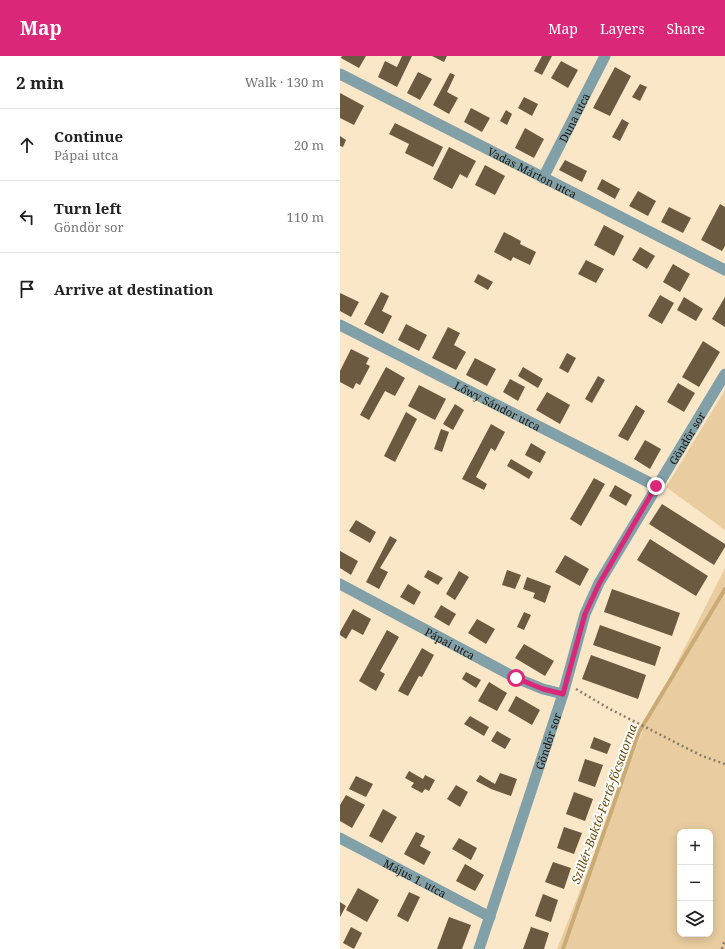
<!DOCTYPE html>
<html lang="en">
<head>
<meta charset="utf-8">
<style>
	body { margin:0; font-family:"Noto Serif",serif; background:#f6f6f6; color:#222 }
	.controls { position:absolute; right:12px; bottom:12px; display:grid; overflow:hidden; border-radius:8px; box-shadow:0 2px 10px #0003 }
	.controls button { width:36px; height:36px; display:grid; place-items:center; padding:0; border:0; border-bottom:1px solid #e0e0e0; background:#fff; color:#222; font:20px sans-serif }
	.stop { position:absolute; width:12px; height:12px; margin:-9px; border:3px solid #db2777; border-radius:50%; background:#fff }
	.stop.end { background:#db2777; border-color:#fff; box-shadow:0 1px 4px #0008 }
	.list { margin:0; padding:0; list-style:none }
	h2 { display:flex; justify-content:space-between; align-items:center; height:52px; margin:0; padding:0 16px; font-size:17px }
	h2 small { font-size:13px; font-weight:400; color:#767676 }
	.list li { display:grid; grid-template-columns:26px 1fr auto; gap:12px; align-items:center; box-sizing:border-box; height:72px; padding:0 16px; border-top:1px solid #e0e0e0 }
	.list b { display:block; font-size:15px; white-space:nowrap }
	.list p { margin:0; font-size:13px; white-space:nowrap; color:#767676 }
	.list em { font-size:13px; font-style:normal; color:#767676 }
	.icon { flex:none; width:22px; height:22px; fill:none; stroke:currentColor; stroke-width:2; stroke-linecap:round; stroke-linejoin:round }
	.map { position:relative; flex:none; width:385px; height:893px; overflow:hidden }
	header { display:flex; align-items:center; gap:24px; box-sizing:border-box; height:56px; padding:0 20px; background:#db2777; color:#fff }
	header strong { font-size:19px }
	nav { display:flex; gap:22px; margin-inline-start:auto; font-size:14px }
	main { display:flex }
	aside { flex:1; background:#fff }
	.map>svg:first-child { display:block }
</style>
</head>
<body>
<header>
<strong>Map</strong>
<nav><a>Map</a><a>Layers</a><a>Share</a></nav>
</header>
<main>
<aside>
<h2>2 min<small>Walk · 130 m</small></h2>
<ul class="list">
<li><svg class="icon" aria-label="ahead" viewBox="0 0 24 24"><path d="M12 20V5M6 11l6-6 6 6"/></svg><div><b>Continue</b><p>Pápai utca</p></div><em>20 m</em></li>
<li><svg class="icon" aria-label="left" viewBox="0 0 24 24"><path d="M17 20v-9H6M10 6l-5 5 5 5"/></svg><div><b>Turn left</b><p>Göndör sor</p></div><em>110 m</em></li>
<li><svg class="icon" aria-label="arrive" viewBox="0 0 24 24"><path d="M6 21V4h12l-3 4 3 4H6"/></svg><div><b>Arrive at destination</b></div></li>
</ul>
</aside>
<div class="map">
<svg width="385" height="893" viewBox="0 0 385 893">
	<rect width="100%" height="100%" fill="#fae7c8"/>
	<g fill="#e9cda0" fill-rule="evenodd">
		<path d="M385,334V474L326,431Z"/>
		<path d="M385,512V893H217L303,674ZM340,776H370V878H340Z"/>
	</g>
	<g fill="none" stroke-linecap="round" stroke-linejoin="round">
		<path stroke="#caaa75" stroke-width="4" d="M223,893L299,676L385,533"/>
	</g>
	<g fill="#6b5a40">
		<path d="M2,0H26L19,12L1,2Z"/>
		<path d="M62,0H72L57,31L38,21L45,5L57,11Z"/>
		<path d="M92,0H107L104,6Z"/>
		<path d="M202,0H212L202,19L194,15Z"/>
		<path d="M221,5L238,14L228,32L211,22Z"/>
		<path d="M275,11L291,20L270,60L253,52Z"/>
		<path d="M78,16L92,23L80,44L67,37Z"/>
		<path d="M110,17L115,19L107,36L118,42L109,58L93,49Z"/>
		<path d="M300,28L307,31L300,45L292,41Z"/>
		<path d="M0,37L24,50L14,69L0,62Z"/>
		<path d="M184,41L198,48L192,60L178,52Z"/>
		<path d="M131,52L150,62L142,76L124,66Z"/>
		<path d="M166,54L172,58L167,69L160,65Z"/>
		<path d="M282,63L289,67L280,85L272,81Z"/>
		<path d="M55,67L103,91L93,111L65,97L69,88L49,78Z"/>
		<path d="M185,72L204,83L194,102L175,92Z"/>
		<path d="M0,80L6,84L3,91L0,90Z"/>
		<path d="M109,91L136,105L127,122L120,118L112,133L93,123Z"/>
		<path d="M225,104L247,115L242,126L219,114Z"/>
		<path d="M145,109L165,120L155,139L135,129Z"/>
		<path d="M262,123L280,133L275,143L257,133Z"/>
		<path d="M298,135L316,145L308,160L289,150Z"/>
		<path d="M380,148L385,151V190L382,195L361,184Z"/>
		<path d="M329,151L351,162L343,177L321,166Z"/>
		<path d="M264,169L284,180L274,200L254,189Z"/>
		<path d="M164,176L181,185L180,188L196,196L190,209L173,201L171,205L154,196Z"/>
		<path d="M300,191L315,200L307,213L292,204Z"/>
		<path d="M246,204L264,213L256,227L238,218Z"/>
		<path d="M333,208L350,218L340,236L323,226Z"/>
		<path d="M138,218L153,226L148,234L134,226Z"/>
		<path d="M41,236L49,240L42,255L52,260L43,278L24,268Z"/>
		<path d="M0,237L19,246L11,261L0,255Z"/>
		<path d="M320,239L334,247L322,268L308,260Z"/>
		<path d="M344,241L363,253L356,265L337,254Z"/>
		<path d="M385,241V271L372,263Z"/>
		<path d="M66,268L87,279L79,295L58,284Z"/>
		<path d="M108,271L120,277L114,289L126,296L116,314L92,302Z"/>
		<path d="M363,285L380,296L359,331L342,321Z"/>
		<path d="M11,293L29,302L26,308L30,310L20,329L16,327L13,333L0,326V315Z"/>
		<path d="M227,297L236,302L228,317L219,312Z"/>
		<path d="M135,302L156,313L147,330L126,319Z"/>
		<path d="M46,311L65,322L55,340L45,335L29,364L20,359Z"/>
		<path d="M183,311L203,323L198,332L178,320Z"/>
		<path d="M258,320L265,324L252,347L245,343Z"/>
		<path d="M170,323L185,331L178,345L163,336Z"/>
		<path d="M338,327L355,337L344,356L327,346Z"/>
		<path d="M79,329L106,343L95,364L68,350Z"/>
		<path d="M207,336L230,349L220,368L196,354Z"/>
		<path d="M115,348L124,354L113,374L103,368Z"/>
		<path d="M296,349L305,355L288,385L278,380Z"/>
		<path d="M66,356L77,363L55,406L44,400Z"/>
		<path d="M151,368L165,376L155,395L151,392L136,421L147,428L144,434L122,423Z"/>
		<path d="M101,373L109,376L102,396L94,393Z"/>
		<path d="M305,384L321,393L310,413L294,403Z"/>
		<path d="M191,387L206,396L200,407L185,399Z"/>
		<path d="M171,403L193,416L189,423L167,410Z"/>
		<path d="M254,422L265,428L241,470L230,463Z"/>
		<path d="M275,429L292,439L286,450L269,440Z"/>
		<path d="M322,448L385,488V491L374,509L309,468Z"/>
		<path d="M16,464L36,476L30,487L9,475Z"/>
		<path d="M50,480L57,484L40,512L48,516L39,533L26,526Z"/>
		<path d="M310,483L368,520L356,540L297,504Z"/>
		<path d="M0,495L18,505L11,519L0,512Z"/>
		<path d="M225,499L249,513L240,530L215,516Z"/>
		<path d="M88,514L103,522L98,529L84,521Z"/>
		<path d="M167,514L181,519L175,533L162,529Z"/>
		<path d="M119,515L129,521L115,544L106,538Z"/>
		<path d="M187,521L211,530L205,547L193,542L195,537L183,533Z"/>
		<path d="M68,528L81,536L74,549L60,541Z"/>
		<path d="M272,533L340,557L332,580L264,556Z"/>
		<path d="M101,549L116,558L109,570L94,561Z"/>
		<path d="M13,553L31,563L23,579L12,573L6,583L0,579V576Z"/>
		<path d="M184,556L191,559L184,574L177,571Z"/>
		<path d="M137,563L155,573L146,588L128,577Z"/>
		<path d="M260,569L321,591L315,610L253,589Z"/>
		<path d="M47,574L59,581L40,615L45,618L36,635L19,625Z"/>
		<path d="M184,588L214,605L205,620L175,602Z"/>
		<path d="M82,592L94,599L82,621L79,620L68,640L58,635Z"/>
		<path d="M251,599L306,619L298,643L242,623Z"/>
		<path d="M126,616L141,624L136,632L122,623Z"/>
		<path d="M149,626L167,637L157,655L138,645Z"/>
		<path d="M176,640L200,654L192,669L168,655Z"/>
		<path d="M130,660L149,671L144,680L124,668Z"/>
		<path d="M157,675L171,683L165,693L151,685Z"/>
		<path d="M254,681L271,688L267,698L250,692Z"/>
		<path d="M245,703L263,709L255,731L238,725Z"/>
		<path d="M69,715L83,723L85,719L95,724L89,735L85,733L82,737L71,731L74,727L65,722Z"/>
		<path d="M160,717L177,723L171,740L151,733L136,725L140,719L155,728Z"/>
		<path d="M16,720L33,728L26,741L9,733Z"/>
		<path d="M116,729L128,736L120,751L107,743Z"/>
		<path d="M234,736L253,743L245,765L226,758Z"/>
		<path d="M6,739L25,749L12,772L0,765V749Z"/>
		<path d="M43,753L57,761L42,787L29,780Z"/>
		<path d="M224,771L242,777L234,798L217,792Z"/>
		<path d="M76,776L85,780L80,790L91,796L84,809L64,798Z"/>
		<path d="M119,782L137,792L131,804L112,793Z"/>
		<path d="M213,806L231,812L224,833L205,826Z"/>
		<path d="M125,808L144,819L135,835L116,825Z"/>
		<path d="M18,832L39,844L27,866L6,854Z"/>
		<path d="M69,836L80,841L68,866L57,860Z"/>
		<path d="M203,838L218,844L211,866L195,860Z"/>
		<path d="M0,846L6,850L0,861Z"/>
		<path d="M109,861L131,869L122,893H97Z"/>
		<path d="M11,871L22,877L14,893L3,887Z"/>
		<path d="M191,871L209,877L204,893H183Z"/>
	</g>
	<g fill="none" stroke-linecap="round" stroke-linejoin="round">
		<g stroke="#8a7d69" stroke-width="2.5" stroke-dasharray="2 3" stroke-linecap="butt">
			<path d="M236,633L268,652L362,700L385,708"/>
			<path d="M382,893L385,883"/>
		</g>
		<g stroke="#81a0a8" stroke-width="11">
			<path id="s1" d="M0,18L385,214"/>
			<path id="s2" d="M203,122L265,0"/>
			<path id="s3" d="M0,269L316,430"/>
			<path id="s4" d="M0,528L176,622L203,633L223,638"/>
			<path id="s5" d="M0,782L150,861"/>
			<path id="s6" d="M139,893L223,638L245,558L259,527L385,318"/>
		</g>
	</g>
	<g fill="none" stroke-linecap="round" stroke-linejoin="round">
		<path stroke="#db2777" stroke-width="5" d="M176,622L203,633L223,638L245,558L259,528L316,430"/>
	</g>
	<g text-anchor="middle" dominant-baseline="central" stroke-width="4" stroke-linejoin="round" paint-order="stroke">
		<g font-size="11" fill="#1a1309" stroke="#fff">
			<text stroke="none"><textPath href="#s2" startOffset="68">Duna utca</textPath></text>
			<text stroke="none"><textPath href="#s1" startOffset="216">Vadas Márton utca</textPath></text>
			<text stroke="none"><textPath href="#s3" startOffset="177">Lőwy Sándor utca</textPath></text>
			<text stroke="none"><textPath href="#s6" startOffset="555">Göndör sor</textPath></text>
			<text stroke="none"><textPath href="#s4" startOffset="125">Pápai utca</textPath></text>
			<text stroke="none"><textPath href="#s6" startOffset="219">Göndör sor</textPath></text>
			<text stroke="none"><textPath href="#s5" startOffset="85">Május 1. utca</textPath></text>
		</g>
		<g font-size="12" font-style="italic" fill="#6c4c07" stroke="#fff">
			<text transform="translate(264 748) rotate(-70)">Szillér-Baktó-Fertő-főcsatorna</text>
		</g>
	</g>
</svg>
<div class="controls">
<button>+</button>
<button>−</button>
<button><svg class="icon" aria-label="layers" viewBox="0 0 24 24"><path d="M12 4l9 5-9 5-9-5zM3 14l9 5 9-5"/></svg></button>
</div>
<div class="stop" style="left:176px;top:622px"></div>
<div class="stop end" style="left:316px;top:430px"></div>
</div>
</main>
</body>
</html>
